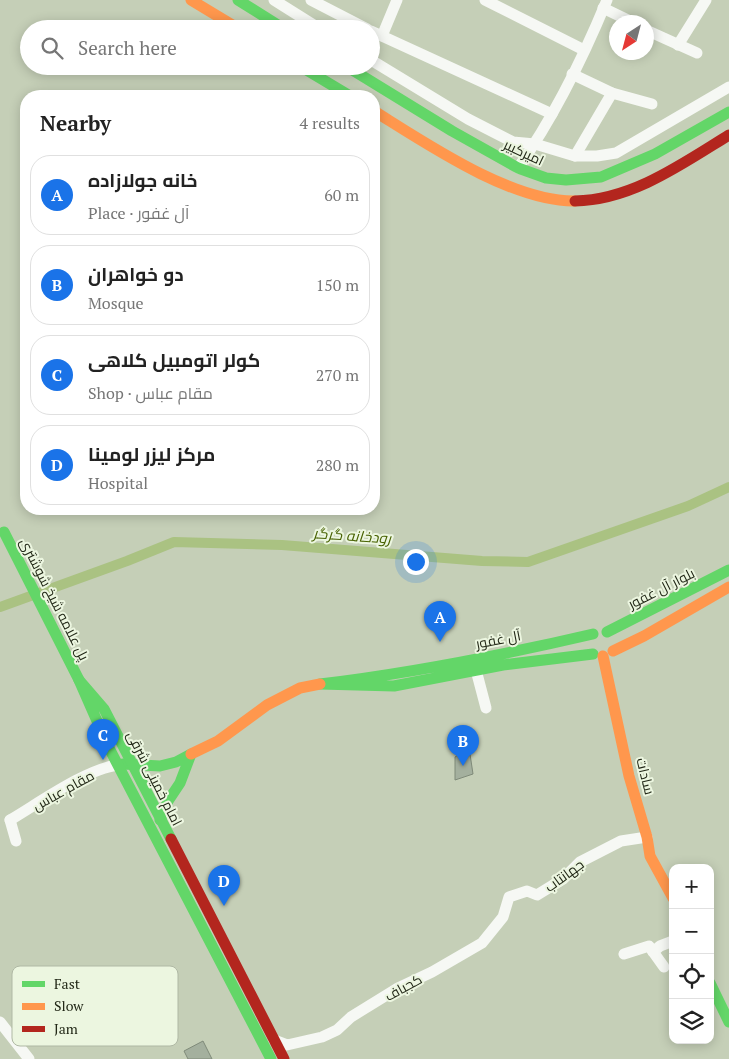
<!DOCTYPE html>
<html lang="en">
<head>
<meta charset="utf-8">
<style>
	body { margin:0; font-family:"PT Serif",Cairo,serif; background:#f2f2f2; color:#222 }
	.controls { position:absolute; right:15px; bottom:15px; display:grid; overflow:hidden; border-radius:10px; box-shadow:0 2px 12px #0003 }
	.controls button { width:45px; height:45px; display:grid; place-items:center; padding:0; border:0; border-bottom:1px solid #e0e0e0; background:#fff; color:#222; font:25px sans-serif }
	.compass { position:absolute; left:609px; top:15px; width:45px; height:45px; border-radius:50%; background:#fff; box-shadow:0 2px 12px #0003; rotate:216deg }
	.you { position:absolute; left:415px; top:561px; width:18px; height:18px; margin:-12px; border:4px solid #fff; border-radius:50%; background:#1a73e8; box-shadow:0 0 0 8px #1a73e833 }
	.badge { display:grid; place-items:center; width:32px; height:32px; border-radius:50%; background:#1a73e8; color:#fff; font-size:16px; font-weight:700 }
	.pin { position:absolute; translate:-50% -41px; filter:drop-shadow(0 1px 2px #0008) }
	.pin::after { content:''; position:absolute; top:26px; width:18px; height:15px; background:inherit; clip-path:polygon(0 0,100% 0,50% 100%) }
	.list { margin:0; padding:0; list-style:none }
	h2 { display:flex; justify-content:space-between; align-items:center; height:65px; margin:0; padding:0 20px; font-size:21px }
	h2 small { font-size:16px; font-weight:400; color:#767676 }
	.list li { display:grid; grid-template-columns:32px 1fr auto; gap:15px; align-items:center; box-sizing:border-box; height:80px; margin:0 10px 10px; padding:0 10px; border:1px solid #e0e0e0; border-radius:20px }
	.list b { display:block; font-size:19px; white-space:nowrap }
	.list p { margin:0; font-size:16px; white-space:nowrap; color:#767676 }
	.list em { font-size:16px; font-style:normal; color:#767676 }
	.icon { flex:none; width:28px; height:28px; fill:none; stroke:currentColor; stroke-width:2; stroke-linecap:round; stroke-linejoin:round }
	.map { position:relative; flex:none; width:729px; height:1059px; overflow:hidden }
	.search { position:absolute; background:#fff; box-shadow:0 2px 12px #0003; left:20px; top:20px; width:360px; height:55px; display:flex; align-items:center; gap:12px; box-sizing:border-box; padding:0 18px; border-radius:28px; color:#767676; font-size:19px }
	.panel { position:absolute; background:#fff; box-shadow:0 2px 12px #0003; left:20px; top:90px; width:360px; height:425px; border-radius:20px }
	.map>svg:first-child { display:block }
</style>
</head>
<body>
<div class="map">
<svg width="729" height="1059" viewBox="0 0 729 1059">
	<rect width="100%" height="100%" fill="#c5cfb7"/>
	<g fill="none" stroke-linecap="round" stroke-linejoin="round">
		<path stroke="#aac282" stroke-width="10" d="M0,607L127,561L174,542L282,545L482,561L528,562L688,506L729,487"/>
	</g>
	<g fill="#a4b09e" stroke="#7f8a79">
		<path d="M461,753L470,754L473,774L455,780V757Z"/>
		<path d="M203,1041L212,1059H188L184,1051Z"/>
	</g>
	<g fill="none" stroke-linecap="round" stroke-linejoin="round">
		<g stroke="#f6f8f4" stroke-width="11">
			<path d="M274,0L320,29"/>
			<path d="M311,0L367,29"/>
			<path d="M485,0L584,50"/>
			<path d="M603,8L632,22"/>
			<path d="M646,30L697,53"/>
			<path d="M371,31L552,114"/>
			<path d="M382,36L397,0"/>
			<path d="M678,45L706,0"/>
			<path d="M371,60L468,119L513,142L535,144L575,156H597L616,153L729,87"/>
			<path d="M572,74L612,93L652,104"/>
			<path d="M575,156L612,93"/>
			<path d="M518,168C554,117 583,58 607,0"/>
			<path d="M476,670L486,708"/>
			<path d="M10,820C39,803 86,769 118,765"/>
			<path d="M10,820L16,841"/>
			<path d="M653,952L660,946L673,941"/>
			<path d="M624,954L649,946L664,967"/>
			<path d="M0,1022L29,1059"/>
			<path d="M274,1040L287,1045L322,1037L337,1030L351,1017L398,988L432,972L482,943L503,917L509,897L527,891L537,895L563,879L580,862L621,841L647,837"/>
		</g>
		<g stroke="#63d668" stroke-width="11">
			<path d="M238,0L284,29"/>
			<path d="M300,66L350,96"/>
			<path d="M346,66L452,131L518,168L546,178L566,180L601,177L655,154L729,112"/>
			<path d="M4,532L79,680"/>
			<path d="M607,632L729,570"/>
			<path d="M593,634C503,655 412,673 320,684L394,686L503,665L593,654"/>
			<path d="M123,764L160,766L176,762L191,754L180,783L168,801L160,820"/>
			<path d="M171,839L104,709L79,680L108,746L271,1059"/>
			<path d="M710,983L729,1022"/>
		</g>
		<g stroke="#ff974d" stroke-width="11">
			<path d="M191,0L239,29"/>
			<path d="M374,111C427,144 512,202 575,201"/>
			<path d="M613,651L644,636L729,587"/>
			<path d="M603,656L629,776L647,837L650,856L673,898"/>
			<path d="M191,754L218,741L267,705L300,688L320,684"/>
		</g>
		<g stroke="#b3261e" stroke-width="11">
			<path d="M575,201C632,200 682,164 729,135"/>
			<path d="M171,839L284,1059"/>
		</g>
	</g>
	<g text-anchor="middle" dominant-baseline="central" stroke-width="4" stroke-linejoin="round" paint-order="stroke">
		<g font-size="14" fill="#222817" stroke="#ecf6e0">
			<text transform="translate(524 152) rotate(25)">امیرکبیر</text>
			<text transform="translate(661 588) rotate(-27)">بلوار آل غفور</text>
			<text transform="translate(55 599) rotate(63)">پل علامه شیخ شوشتری</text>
			<text transform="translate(498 639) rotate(-11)">آل غفور</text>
			<text transform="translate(646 776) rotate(76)">سادات</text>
			<text transform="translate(155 778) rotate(63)">امام خمینی شرقی</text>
			<text transform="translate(63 790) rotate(-29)">مقام عباس</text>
			<text transform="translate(564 875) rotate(-36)">جهانتاب</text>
			<text transform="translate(403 987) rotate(-29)">کجباف</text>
		</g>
		<g font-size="15" font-style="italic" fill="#476100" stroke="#ecf6e0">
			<text transform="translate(352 535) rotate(4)">رودخانه گرگر</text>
		</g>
	</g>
	<rect x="12" y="966" width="166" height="80" rx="8" fill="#ecf6e0" stroke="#afb8a4" stroke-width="1"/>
	<rect x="22" y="981" width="23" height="6" fill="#63d668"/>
	<rect x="22" y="1003" width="23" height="7" fill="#ff974d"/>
	<rect x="22" y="1026" width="23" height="6" fill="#b3261e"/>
	<g font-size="14" fill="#222817">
		<text x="54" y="989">Fast</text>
		<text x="54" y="1011">Slow</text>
		<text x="54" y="1034">Jam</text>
	</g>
</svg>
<div class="controls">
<button>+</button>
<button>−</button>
<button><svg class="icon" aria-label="locate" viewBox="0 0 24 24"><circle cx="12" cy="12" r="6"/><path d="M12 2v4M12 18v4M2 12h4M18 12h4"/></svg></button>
<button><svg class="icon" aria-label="layers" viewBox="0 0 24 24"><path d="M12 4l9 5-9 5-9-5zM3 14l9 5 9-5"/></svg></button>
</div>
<svg class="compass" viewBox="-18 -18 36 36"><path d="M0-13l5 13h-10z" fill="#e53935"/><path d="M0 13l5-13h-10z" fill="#767676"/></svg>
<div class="you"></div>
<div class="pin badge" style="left:440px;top:642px">A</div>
<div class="pin badge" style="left:463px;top:766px">B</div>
<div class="pin badge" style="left:103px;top:760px">C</div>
<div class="pin badge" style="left:224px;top:906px">D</div>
<div class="search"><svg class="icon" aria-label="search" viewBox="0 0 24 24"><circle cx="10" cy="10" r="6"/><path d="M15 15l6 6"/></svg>Search here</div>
<section class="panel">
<h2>Nearby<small>4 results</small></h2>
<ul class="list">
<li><span class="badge">A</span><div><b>خانه جولازاده</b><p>Place · آل غفور</p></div><em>60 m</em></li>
<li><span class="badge">B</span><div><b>دو خواهران</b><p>Mosque</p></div><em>150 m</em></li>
<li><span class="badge">C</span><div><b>کولر اتومبیل کلاهی</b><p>Shop · مقام عباس</p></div><em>270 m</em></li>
<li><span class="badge">D</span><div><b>مرکز لیزر لومینا</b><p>Hospital</p></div><em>280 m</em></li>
</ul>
</section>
</div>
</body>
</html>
